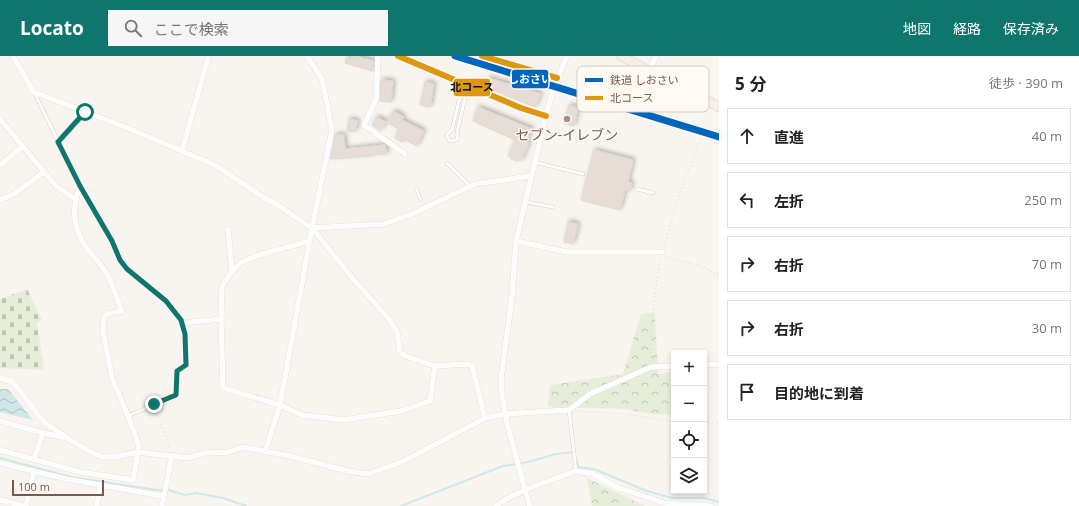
<!DOCTYPE html>
<html lang="ja">
<head>
<meta charset="utf-8">
<style>
	body { margin:0; font-family:"Open Sans","Noto Sans JP",sans-serif; background:#f6f6f6; color:#222 }
	.controls { position:absolute; right:12px; bottom:12px; display:grid; overflow:hidden; border-radius:0px; box-shadow:0 2px 6px #0003 }
	.controls button { width:36px; height:36px; display:grid; place-items:center; padding:0; border:0; border-bottom:1px solid #e0e0e0; background:#fff; color:#222; font:20px sans-serif }
	.scale { position:absolute; left:12px; bottom:10px; width:92px; box-sizing:border-box; padding-left:4px; border:2px solid #775c4e; border-top:0; font-size:11px; line-height:14px; white-space:nowrap; color:#775c4e; -webkit-text-stroke:3px #fef9f2; paint-order:stroke }
	.stop { position:absolute; width:12px; height:12px; margin:-9px; border:3px solid #0f766e; border-radius:50%; background:#fff }
	.stop.end { background:#0f766e; border-color:#fff; box-shadow:0 1px 4px #0008 }
	.list { margin:0; padding:0; list-style:none }
	h2 { display:flex; justify-content:space-between; align-items:center; height:52px; margin:0; padding:0 16px; font-size:17px }
	h2 small { font-size:13px; font-weight:400; color:#767676 }
	.list li { display:grid; grid-template-columns:26px 1fr auto; gap:12px; align-items:center; box-sizing:border-box; height:56px; margin:0 8px 8px; padding:0 8px; border:1px solid #e0e0e0; border-radius:0px }
	.list b { display:block; font-size:15px; white-space:nowrap }
	.list em { font-size:13px; font-style:normal; color:#767676 }
	.icon { flex:none; width:22px; height:22px; fill:none; stroke:currentColor; stroke-width:2; stroke-linecap:round; stroke-linejoin:round }
	.map { position:relative; flex:none; width:719px; height:450px; overflow:hidden }
	header { display:flex; align-items:center; gap:24px; box-sizing:border-box; height:56px; padding:0 20px; background:#0f766e; color:#fff }
	header strong { font-size:19px }
	nav { display:flex; gap:22px; margin-inline-start:auto; font-size:14px }
	.search { width:280px; height:36px; background:#f6f6f6; display:flex; align-items:center; gap:10px; box-sizing:border-box; padding:0 14px; border-radius:0px; color:#767676; font-size:15px }
	main { display:flex }
	aside { flex:1; background:#fff }
	.map>svg:first-child { display:block }
</style>
</head>
<body>
<header>
<strong>Locato</strong>
<div class="search"><svg class="icon" aria-label="search" viewBox="0 0 24 24"><circle cx="10" cy="10" r="6"/><path d="M15 15l6 6"/></svg>ここで検索</div>
<nav><a>地図</a><a>経路</a><a>保存済み</a></nav>
</header>
<main>
<div class="map">
<svg width="719" height="450" viewBox="0 0 719 450">
	<defs>
		<pattern id="forest-crowns" width="20" height="18" patternUnits="userSpaceOnUse"><rect width="20" height="18" fill="#e6eeda"/><path d="M2 6a3 3 0 1 1 6 0M12 15a3 3 0 1 1 6 0" fill="none" stroke="#bfc4b3"/></pattern>
		<pattern id="cemetery-stones" width="16" height="16" patternUnits="userSpaceOnUse"><rect width="16" height="16" fill="#e6eeda"/><path d="M2 7V4a2 2 0 0 1 4 0v3zM10 15v-3a2 2 0 0 1 4 0v3z" fill="#bfc4b3"/></pattern>
		<pattern id="water-waves" width="16" height="10" patternUnits="userSpaceOnUse"><rect width="16" height="10" fill="#d0e6e8"/><path d="M0 5q4-4 8 0t8 0" fill="none" stroke="#aebebe"/></pattern>
		<filter id="shadow"><feDropShadow dx="2" dy="-2" stdDeviation="2" flood-color="#0004"/></filter>
	</defs>
	<rect width="100%" height="100%" fill="#f8f4ef"/>
	<g fill="url(#forest-crowns)">
		<path d="M655,257L658,318L674,316V359L652,358L625,353L548,351L550,329L623,318L641,258Z"/>
		<path d="M587,422L645,450H592Z"/>
	</g>
	<path fill="url(#cemetery-stones)" d="M27,233L42,264L37,267L44,314L0,312V243Z"/>
	<path fill="url(#water-waves)" d="M0,333H8L33,364L0,356Z"/>
	<g fill="none" stroke-linecap="round" stroke-linejoin="round">
		<g stroke="#d0e6e8" stroke-width="2">
			<path d="M0,402L71,421L157,434H168L185,439L196,437L223,442L246,450"/>
			<path d="M576,402L578,411L594,413L647,435L672,442H704L719,446"/>
			<path d="M401,450L503,410L528,406L556,398L575,396"/>
		</g>
	</g>
	<g fill="#e5ddd6" stroke="#e1d8d1" filter="url(#shadow)">
		<path d="M351,0H355L374,5L373,15L345,7L346,3L350,4Z"/>
		<path d="M489,22L541,38L535,51L485,31Z"/>
		<path d="M381,24L393,25L391,46L380,45Z"/>
		<path d="M425,26L434,28L430,51L420,49Z"/>
		<path d="M569,49L578,52L574,70L564,67Z"/>
		<path d="M478,51L532,73L526,86L529,87L521,105L518,104L517,105L511,103L512,101L508,100L515,84L473,65Z"/>
		<path d="M394,55L404,61L402,64L424,75L417,90L404,83L402,86L395,82L399,74L387,66Z"/>
		<path d="M377,61L386,66L380,75L372,69Z"/>
		<path d="M349,63L358,65L355,76L347,75Z"/>
		<path d="M335,79H344L345,93L385,89L387,98L372,99V100L330,103L332,94H333V91Z"/>
		<path d="M594,94L633,104L628,126L632,127L630,135L625,134L620,154L581,144Z"/>
		<path d="M568,166L578,168L573,188L564,186Z"/>
	</g>
	<g fill="none" stroke-linecap="round" stroke-linejoin="round">
		<g stroke="#d7d1cd" stroke-width="4">
			<g id="service">
				<path d="M463,28L452,74L448,77L447,80L450,85H453L457,83L458,80L457,76L468,30"/>
				<path d="M35,38L80,130L112,185"/>
				<path d="M534,106L583,118"/>
				<path d="M447,107L470,130"/>
				<path d="M416,132L421,144"/>
				<path d="M637,133L653,137"/>
				<path d="M526,146L553,151"/>
				<path d="M569,354L576,415"/>
				<path d="M128,360L176,339L177,315"/>
			</g>
		</g>
		<g stroke="#d7d1cd" stroke-width="6">
			<g id="minor">
				<path d="M13,0L34,36L130,73L215,109L263,141L279,150L312,172L354,224L389,263L397,276L400,296L405,300L435,310L468,308L472,310L485,362"/>
				<path d="M378,0L376,43L364,69L405,98"/>
				<path d="M482,0L557,22"/>
				<path d="M649,15L656,0"/>
				<path d="M0,63L56,130L75,143"/>
				<path d="M58,86L85,56"/>
				<path d="M182,95L208,2"/>
				<path d="M0,109L22,91"/>
				<path d="M0,144L14,138L44,116"/>
				<path d="M312,172L384,168L412,158L475,128L531,120"/>
				<path d="M228,173L232,215"/>
				<path d="M516,185L567,196H662"/>
				<path d="M221,263L223,332L280,349L302,359L343,364L401,355L430,345L435,310"/>
				<path d="M182,267L221,263L222,230L231,217L240,207L256,200L309,185"/>
				<path d="M704,309L719,308"/>
				<path d="M0,322L13,326L45,367L65,380"/>
				<path d="M0,365L43,377L67,382L89,395L102,401H114L138,396L187,402L205,397L229,396L242,391L290,400L348,415L368,418L402,406L485,362L505,358L569,354L590,338L651,311L674,310"/>
				<path d="M0,394L80,416L133,424L139,390L128,360L112,322L103,275L104,262L107,258L122,255C117,243 112,226 105,215C98,204 87,195 81,183C72,164 73,149 80,130"/>
				<path d="M265,396L280,349L312,172L332,74L322,23L307,0"/>
				<path d="M34,403L43,377"/>
				<path d="M0,407L66,423L163,440"/>
				<path d="M0,444L24,450"/>
				<path d="M26,450L34,415"/>
				<path d="M97,450L100,430"/>
				<path d="M162,450L172,399"/>
				<path d="M496,450L506,443L532,431L576,415L593,418L618,432L650,442L663,447L711,450"/>
				<path d="M530,450L525,434L507,367L502,339L501,323L512,240L516,185L546,60L554,31L567,0"/>
			</g>
		</g>
		<g stroke="#d7d1cd" stroke-width="8">
			<path id="tertiary" d="M398,0L521,52L546,60"/>
		</g>
		<g stroke="#d9d1cc" stroke-width="10">
			<path id="primary" d="M621,0L719,51"/>
		</g>
		<g stroke="#dad3d0" stroke-width="1" stroke-dasharray="1 3" stroke-linecap="butt">
			<path d="M114,189L120,204L127,213L141,223L166,245L179,261"/>
			<path d="M664,190L683,128L702,80"/>
			<path d="M665,201L700,210L719,219"/>
			<path d="M651,305C650,270 655,236 660,202"/>
			<path d="M182,312L186,309L185,278L184,273"/>
			<path d="M156,353L170,393"/>
			<path d="M578,355L625,358L655,363L674,365"/>
			<path d="M704,366L719,367"/>
		</g>
		<use href="#service" stroke="#fefdfd" stroke-width="3"/>
		<use href="#minor" stroke="#fefdfd" stroke-width="5.5"/>
		<use href="#tertiary" stroke="#fefdfd" stroke-width="7"/>
		<use href="#primary" stroke="#f3eee7" stroke-width="9"/>
		<g stroke="#fef9f2" stroke-width="9">
			<g id="bus-1">
				<path d="M398,0L521,52L546,60"/>
				<path d="M482,0L557,22"/>
			</g>
		</g>
		<use href="#bus-1" stroke="#dd9710" stroke-width="6"/>
		<g stroke="#fef9f2" stroke-width="10">
			<path id="rail-1" d="M455,0L719,81"/>
		</g>
		<use href="#rail-1" stroke="#0065bd" stroke-width="7"/>
	</g>
	<g fill="none" stroke-linecap="round" stroke-linejoin="round">
		<path stroke="#0f766e" stroke-width="5" d="M85,56L58,86L80,130L112,185L120,204L127,213L166,245L181,264L185,278L186,309L177,315L176,339L154,348"/>
	</g>
	<circle fill="#a49186" stroke="#fef9f2" stroke-width="1.5" cx="567" cy="63" r="4"/>
	<g text-anchor="middle" dominant-baseline="central" stroke-width="3" stroke-linejoin="round" paint-order="stroke">
		<g font-size="14" fill="#775c4e" stroke="#fef9f2">
			<text x="567" y="78">セブン-イレブン</text>
		</g>
	</g>
	<rect x="577" y="10" width="132" height="46" rx="6" fill="#fef9f2" stroke="#d6cac1" stroke-width="1"/>
	<rect x="585" y="22" width="18" height="4" fill="#0065bd"/>
	<rect x="585" y="40" width="18" height="4" fill="#dd9710"/>
	<g font-size="11" fill="#775c4e">
		<text x="610" y="28">鉄道 しおさい</text>
		<text x="610" y="46">北コース</text>
	</g>
	<g stroke="#fef9f2" stroke-width="1.5">
		<rect x="511" y="13" width="38" height="20" rx="4" fill="#0065bd"/>
		<rect x="453" y="22" width="38" height="19" rx="4" fill="#dd9710"/>
	</g>
	<g font-size="11" text-anchor="middle" font-weight="bold" fill="#fff">
		<text x="530" y="27">しおさい</text>
	</g>
	<g font-size="11" text-anchor="middle" font-weight="bold" fill="#111">
		<text x="472" y="35">北コース</text>
	</g>
</svg>
<div class="controls">
<button>+</button>
<button>−</button>
<button><svg class="icon" aria-label="locate" viewBox="0 0 24 24"><circle cx="12" cy="12" r="6"/><path d="M12 2v4M12 18v4M2 12h4M18 12h4"/></svg></button>
<button><svg class="icon" aria-label="layers" viewBox="0 0 24 24"><path d="M12 4l9 5-9 5-9-5zM3 14l9 5 9-5"/></svg></button>
</div>
<div class="scale">100 m</div>
<div class="stop" style="left:85px;top:56px"></div>
<div class="stop end" style="left:154px;top:348px"></div>
</div>
<aside>
<h2>5 分<small>徒歩 · 390 m</small></h2>
<ul class="list">
<li><svg class="icon" aria-label="ahead" viewBox="0 0 24 24"><path d="M12 20V5M6 11l6-6 6 6"/></svg><div><b>直進</b></div><em>40 m</em></li>
<li><svg class="icon" aria-label="left" viewBox="0 0 24 24"><path d="M17 20v-9H6M10 6l-5 5 5 5"/></svg><div><b>左折</b></div><em>250 m</em></li>
<li><svg class="icon" aria-label="right" viewBox="0 0 24 24"><path d="M7 20v-9h11M14 6l5 5-5 5"/></svg><div><b>右折</b></div><em>70 m</em></li>
<li><svg class="icon" aria-label="right" viewBox="0 0 24 24"><path d="M7 20v-9h11M14 6l5 5-5 5"/></svg><div><b>右折</b></div><em>30 m</em></li>
<li><svg class="icon" aria-label="arrive" viewBox="0 0 24 24"><path d="M6 21V4h12l-3 4 3 4H6"/></svg><div><b>目的地に到着</b></div></li>
</ul>
</aside>
</main>
</body>
</html>
